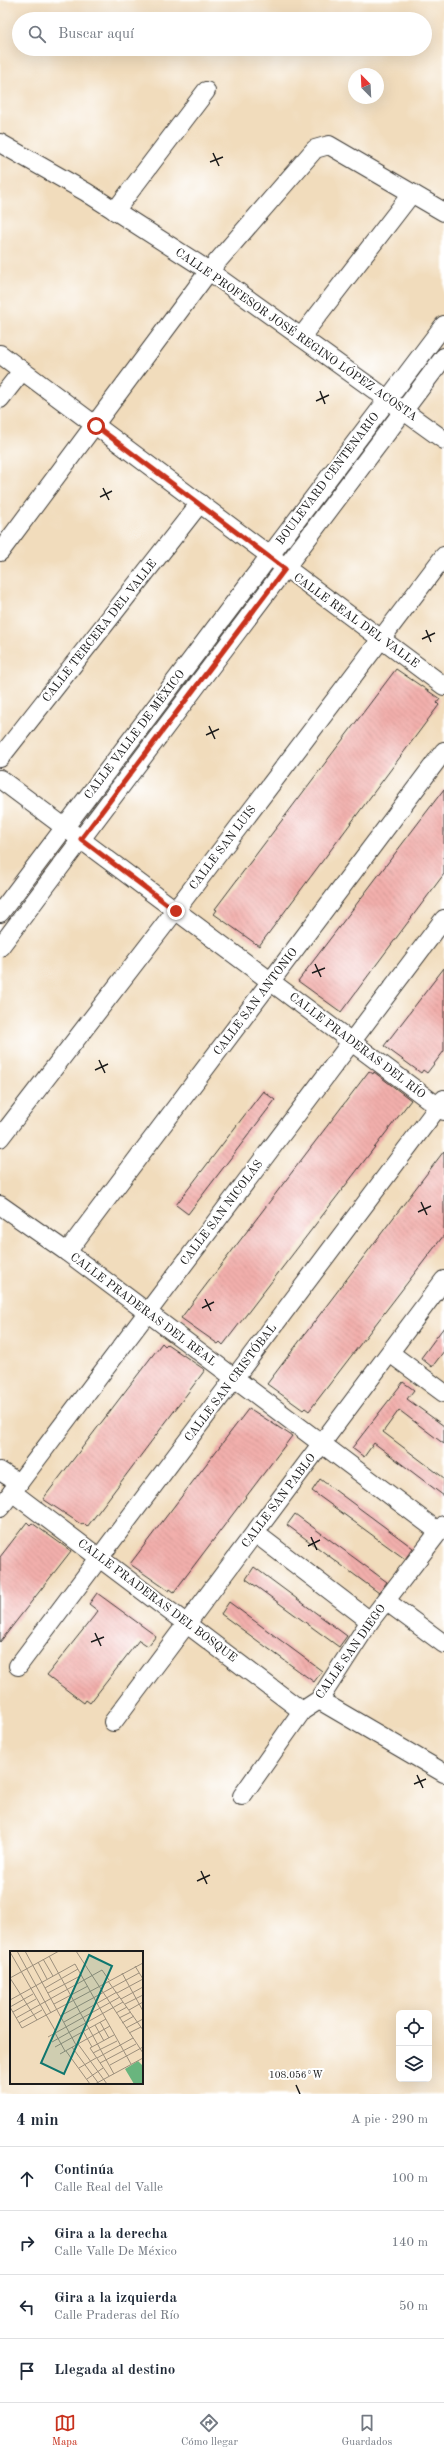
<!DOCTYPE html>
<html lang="es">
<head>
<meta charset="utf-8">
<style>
	body { margin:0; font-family:"Old Standard TT",serif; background:#f6f6f7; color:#1f2937 }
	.controls { position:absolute; right:12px; bottom:12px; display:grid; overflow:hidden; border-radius:6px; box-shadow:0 4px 16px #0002 }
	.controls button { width:36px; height:36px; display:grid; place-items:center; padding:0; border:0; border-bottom:1px solid #e0e1e3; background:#fff; color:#1f2937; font:20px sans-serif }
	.compass { position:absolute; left:348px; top:68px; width:36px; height:36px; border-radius:50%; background:#fff; box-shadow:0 4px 16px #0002; rotate:336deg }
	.stop { position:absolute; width:12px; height:12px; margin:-9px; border:3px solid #c8321e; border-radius:50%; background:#fff }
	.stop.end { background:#c8321e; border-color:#fff; box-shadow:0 1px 4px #0008 }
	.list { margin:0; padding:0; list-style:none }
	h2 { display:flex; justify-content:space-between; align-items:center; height:52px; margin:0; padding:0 16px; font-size:17px }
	h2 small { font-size:13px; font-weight:400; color:#747a83 }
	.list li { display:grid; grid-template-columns:26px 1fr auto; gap:12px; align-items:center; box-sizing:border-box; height:64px; padding:0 16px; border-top:1px solid #e0e1e3 }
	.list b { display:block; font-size:15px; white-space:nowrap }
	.list p { margin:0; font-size:13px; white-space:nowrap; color:#747a83 }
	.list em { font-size:13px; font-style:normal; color:#747a83 }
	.icon { flex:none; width:22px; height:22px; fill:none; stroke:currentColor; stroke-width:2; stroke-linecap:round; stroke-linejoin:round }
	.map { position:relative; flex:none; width:444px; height:2094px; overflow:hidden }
	.search { position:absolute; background:#fff; box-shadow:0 4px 16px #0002; left:12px; right:12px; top:12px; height:44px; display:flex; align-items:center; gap:10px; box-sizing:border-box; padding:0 14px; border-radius:22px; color:#747a83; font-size:15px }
	.sheet { height:308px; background:#fff }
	nav { display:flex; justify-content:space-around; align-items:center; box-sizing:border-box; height:56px; border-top:1px solid #e0e1e3; background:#fff; font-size:11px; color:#747a83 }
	nav a { display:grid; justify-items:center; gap:2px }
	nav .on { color:#c8321e }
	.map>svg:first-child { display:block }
</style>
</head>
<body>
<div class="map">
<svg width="444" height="2094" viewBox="0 0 444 2094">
	<defs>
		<pattern id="building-back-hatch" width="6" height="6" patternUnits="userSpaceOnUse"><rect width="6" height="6" fill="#f2afac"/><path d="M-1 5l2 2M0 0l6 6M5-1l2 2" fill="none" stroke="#cf9693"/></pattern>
	</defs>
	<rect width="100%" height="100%" fill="#fff"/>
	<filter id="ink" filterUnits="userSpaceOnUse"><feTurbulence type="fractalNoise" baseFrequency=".025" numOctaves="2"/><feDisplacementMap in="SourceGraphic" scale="8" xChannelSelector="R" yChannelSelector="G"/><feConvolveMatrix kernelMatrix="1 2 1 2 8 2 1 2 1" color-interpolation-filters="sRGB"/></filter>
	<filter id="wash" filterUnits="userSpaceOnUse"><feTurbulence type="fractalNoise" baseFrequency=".012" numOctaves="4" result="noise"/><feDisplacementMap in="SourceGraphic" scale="16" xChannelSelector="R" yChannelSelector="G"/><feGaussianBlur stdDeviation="0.9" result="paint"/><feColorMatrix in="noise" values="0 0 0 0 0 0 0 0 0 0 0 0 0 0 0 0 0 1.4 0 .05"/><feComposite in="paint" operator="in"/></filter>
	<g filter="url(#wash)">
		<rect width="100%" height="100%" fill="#f1dcbc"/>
		<g id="blocks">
			<g fill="url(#building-back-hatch)">
				<path d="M396,669L440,699L437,703L439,705L259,946L214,914L217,910L215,909Z"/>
				<path d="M444,789V874L341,1012L298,981Z"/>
				<path d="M444,968V1051L427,1073L423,1070L421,1073L384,1046Z"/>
				<path d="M369,1071L373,1074L374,1072L411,1100L223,1345L220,1342L218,1344L181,1318Z"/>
				<path d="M263,1091L275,1100L188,1214L176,1205Z"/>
				<path d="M444,1151V1235L309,1411L305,1408L303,1410L267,1384Z"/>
				<path d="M444,1327V1351L432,1367L421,1358Z"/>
				<path d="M162,1343L165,1346L167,1344L205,1370L87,1527L83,1523L82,1525L43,1499Z"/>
				<path d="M403,1382L414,1390L407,1399L444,1426V1444L399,1410L383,1432L444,1478V1496L374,1443L364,1457L352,1448Z"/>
				<path d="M249,1408L292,1436L174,1592L170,1589L169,1591L130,1564Z"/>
				<path d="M320,1479L413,1548L405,1559L312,1491Z"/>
				<path d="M295,1514L387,1582L379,1593L287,1525Z"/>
				<path d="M27,1522L30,1525L32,1523L71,1551L0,1642V1557Z"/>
				<path d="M254,1567L347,1636L339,1647L246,1579Z"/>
				<path d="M97,1593L156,1636L148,1646L139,1640L90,1703L86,1700L84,1703L47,1675L98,1611L89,1604Z"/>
				<path d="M229,1602L322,1671L314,1682L221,1614Z"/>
			</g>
		</g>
	</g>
	<g filter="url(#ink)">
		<use href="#blocks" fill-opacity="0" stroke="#3c3934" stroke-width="1"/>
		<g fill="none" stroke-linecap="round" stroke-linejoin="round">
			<g stroke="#3c3934" stroke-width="20">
				<g id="minor">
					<path d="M0,143L86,192L209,271L444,440"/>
					<path d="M115,211L206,91"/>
					<path d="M301,337L412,193"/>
					<path d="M0,354L444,686"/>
					<path d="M0,399L22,371"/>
					<path d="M0,552L209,271L315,149L329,145L444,212"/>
					<path d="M0,758L200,503"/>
					<path d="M0,779L444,1111"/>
					<path d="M0,913L444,325"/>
					<path d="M0,947L444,357"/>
					<path d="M0,1138L175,911L444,556"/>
					<path d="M0,1205L67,1252L439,1532"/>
					<path d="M67,1252L444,751"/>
					<path d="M390,1353L444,1393"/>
					<path d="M0,1471L19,1483"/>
					<path d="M12,1492L302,1711"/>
					<path d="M0,1508L444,919"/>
					<path d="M255,1533L370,1621"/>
					<path d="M386,1601L444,1644"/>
					<path d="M18,1666L444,1099"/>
					<path d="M319,1700L444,1773"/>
					<path d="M113,1722L444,1280"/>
					<path d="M242,1796L302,1711L319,1700L370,1621L444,1525"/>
				</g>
			</g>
			<use href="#minor" stroke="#fff" stroke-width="18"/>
		</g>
	</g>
	<g fill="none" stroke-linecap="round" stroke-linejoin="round" filter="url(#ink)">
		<path stroke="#c8321e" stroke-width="5" d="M96,426L285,569L81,839L176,911"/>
	</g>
	<path fill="none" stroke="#1c1c1c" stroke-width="1.5" d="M213,153L219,166M210,162L223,157M320,391L325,404M316,401L329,395M103,488L109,500M100,497L112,491M426,630L431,642M422,639L435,633M209,726L215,739M206,735L219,729M315,964L321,977M312,973L325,968M99,1060L105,1073M95,1070L108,1064M421,1202L427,1215M418,1212L431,1206M205,1299L211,1311M202,1308L214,1302M311,1537L317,1550M308,1546L320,1540M95,1633L101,1646M91,1642L104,1637M417,1775L423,1788M414,1784L426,1779M201,1871L207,1884M197,1881L210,1875M296,2085L300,2094"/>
	<g text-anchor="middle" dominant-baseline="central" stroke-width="4" stroke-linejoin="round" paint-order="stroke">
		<g font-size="12" fill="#1c1c1c" stroke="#fff">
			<text transform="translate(296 335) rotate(35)">CALLE PROFESOR JOSÉ REGINO LÓPEZ ACOSTA</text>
			<text transform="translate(328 479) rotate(-53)">BOULEVARD CENTENARIO</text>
			<text transform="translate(356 621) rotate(36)">CALLE REAL DEL VALLE</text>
			<text transform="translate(100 631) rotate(-52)">CALLE TERCERA DEL VALLE</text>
			<text transform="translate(135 735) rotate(-53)">CALLE VALLE DE MÉXICO</text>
			<text transform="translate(223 848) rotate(-53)">CALLE SAN LUIS</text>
			<text transform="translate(256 1002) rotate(-53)">CALLE SAN ANTONIO</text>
			<text transform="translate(357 1046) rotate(37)">CALLE PRADERAS DEL RÍO</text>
			<text transform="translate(222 1213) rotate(-53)">CALLE SAN NICOLÁS</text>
			<text transform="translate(143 1310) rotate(37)">CALLE PRADERAS DEL REAL</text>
			<text transform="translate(231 1383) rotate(-53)">CALLE SAN CRISTÓBAL</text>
			<text transform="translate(279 1501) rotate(-53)">CALLE SAN PABLO</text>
			<text transform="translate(157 1601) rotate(37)">CALLE PRADERAS DEL BOSQUE</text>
			<text transform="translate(351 1652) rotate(-55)">CALLE SAN DIEGO</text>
		</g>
	</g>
	<g transform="translate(10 1951)">
		<rect width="133" height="133" fill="#f1dcbc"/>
		<path d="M128,110L133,115V133H124L115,118Z" fill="#69b57e"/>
		<path fill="none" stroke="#9c8f7c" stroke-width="1" d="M7,0L41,62M15,0L66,94M66,0L133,102M0,1L46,81M39,5L104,123M33,8L43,25M28,11L37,28M125,15L133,28M112,22L133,60M0,27L49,0M0,27L27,69M98,30L133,79M35,37L68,18M38,42L72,24M107,42L133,28M111,48L133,36M0,49L65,13L121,113M44,53L78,35M115,53L133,44M0,56L12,77L133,12M0,56L23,43M119,59L133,51M3,61L26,48M106,62L117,56M50,65L129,22M6,67L92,19L99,29M109,67L121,61M54,71L107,41M90,71L99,87M9,72L32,59M112,72L124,65M85,74L94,90M116,77L133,68M73,80L82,96M45,82L55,100M119,82L131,76M38,86L110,46M42,91L113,51M68,93L97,133M45,96L96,68M62,96L89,133M56,100L80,133M83,102L107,90M50,103L100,75M87,107L123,87M90,112L126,93M100,114L133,96M69,117L86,107M99,125L80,97L104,84M77,128L93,117M85,133L133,107"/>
		<path fill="#0f766e" fill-opacity="0.15" stroke="#0f766e" stroke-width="2" d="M79,4L102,15L54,123L31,112Z"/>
		<rect width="133" height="133" fill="none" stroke="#1c1c1c" stroke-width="2"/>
	</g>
	<g font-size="10" text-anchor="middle" fill="#1c1c1c" stroke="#fff" stroke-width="4" stroke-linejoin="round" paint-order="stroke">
		<text x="296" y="2078">108.056°W</text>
	</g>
</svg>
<div class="controls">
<button><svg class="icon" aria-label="locate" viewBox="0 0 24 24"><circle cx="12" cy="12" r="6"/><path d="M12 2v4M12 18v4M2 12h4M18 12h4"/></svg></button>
<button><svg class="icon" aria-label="layers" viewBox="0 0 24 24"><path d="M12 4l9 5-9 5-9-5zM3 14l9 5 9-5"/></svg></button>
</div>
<svg class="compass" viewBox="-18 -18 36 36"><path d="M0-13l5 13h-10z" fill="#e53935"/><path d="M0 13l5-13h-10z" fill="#747a83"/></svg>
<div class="stop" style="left:96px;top:426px"></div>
<div class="stop end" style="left:176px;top:911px"></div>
<div class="search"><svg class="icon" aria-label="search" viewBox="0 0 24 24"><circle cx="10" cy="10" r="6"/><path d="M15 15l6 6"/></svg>Buscar aquí</div>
</div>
<section class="sheet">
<h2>4 min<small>A pie · 290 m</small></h2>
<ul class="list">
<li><svg class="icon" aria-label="ahead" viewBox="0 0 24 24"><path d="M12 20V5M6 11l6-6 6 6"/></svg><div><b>Continúa</b><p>Calle Real del Valle</p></div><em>100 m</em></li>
<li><svg class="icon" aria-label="right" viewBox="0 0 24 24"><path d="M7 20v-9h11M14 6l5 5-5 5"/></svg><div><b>Gira a la derecha</b><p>Calle Valle De México</p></div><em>140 m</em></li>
<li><svg class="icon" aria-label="left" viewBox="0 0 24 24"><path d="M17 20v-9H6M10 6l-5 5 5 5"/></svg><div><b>Gira a la izquierda</b><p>Calle Praderas del Río</p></div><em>50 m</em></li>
<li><svg class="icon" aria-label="arrive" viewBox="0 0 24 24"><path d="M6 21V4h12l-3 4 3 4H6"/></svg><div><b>Llegada al destino</b></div></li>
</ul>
</section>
<nav>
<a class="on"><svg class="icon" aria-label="map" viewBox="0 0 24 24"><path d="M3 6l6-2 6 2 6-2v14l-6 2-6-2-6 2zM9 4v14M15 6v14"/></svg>Mapa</a>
<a><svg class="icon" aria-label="directions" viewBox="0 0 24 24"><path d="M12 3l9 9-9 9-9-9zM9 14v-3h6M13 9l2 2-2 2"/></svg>Cómo llegar</a>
<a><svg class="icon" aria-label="saved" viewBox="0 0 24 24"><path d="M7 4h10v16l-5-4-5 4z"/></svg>Guardados</a>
</nav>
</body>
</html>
